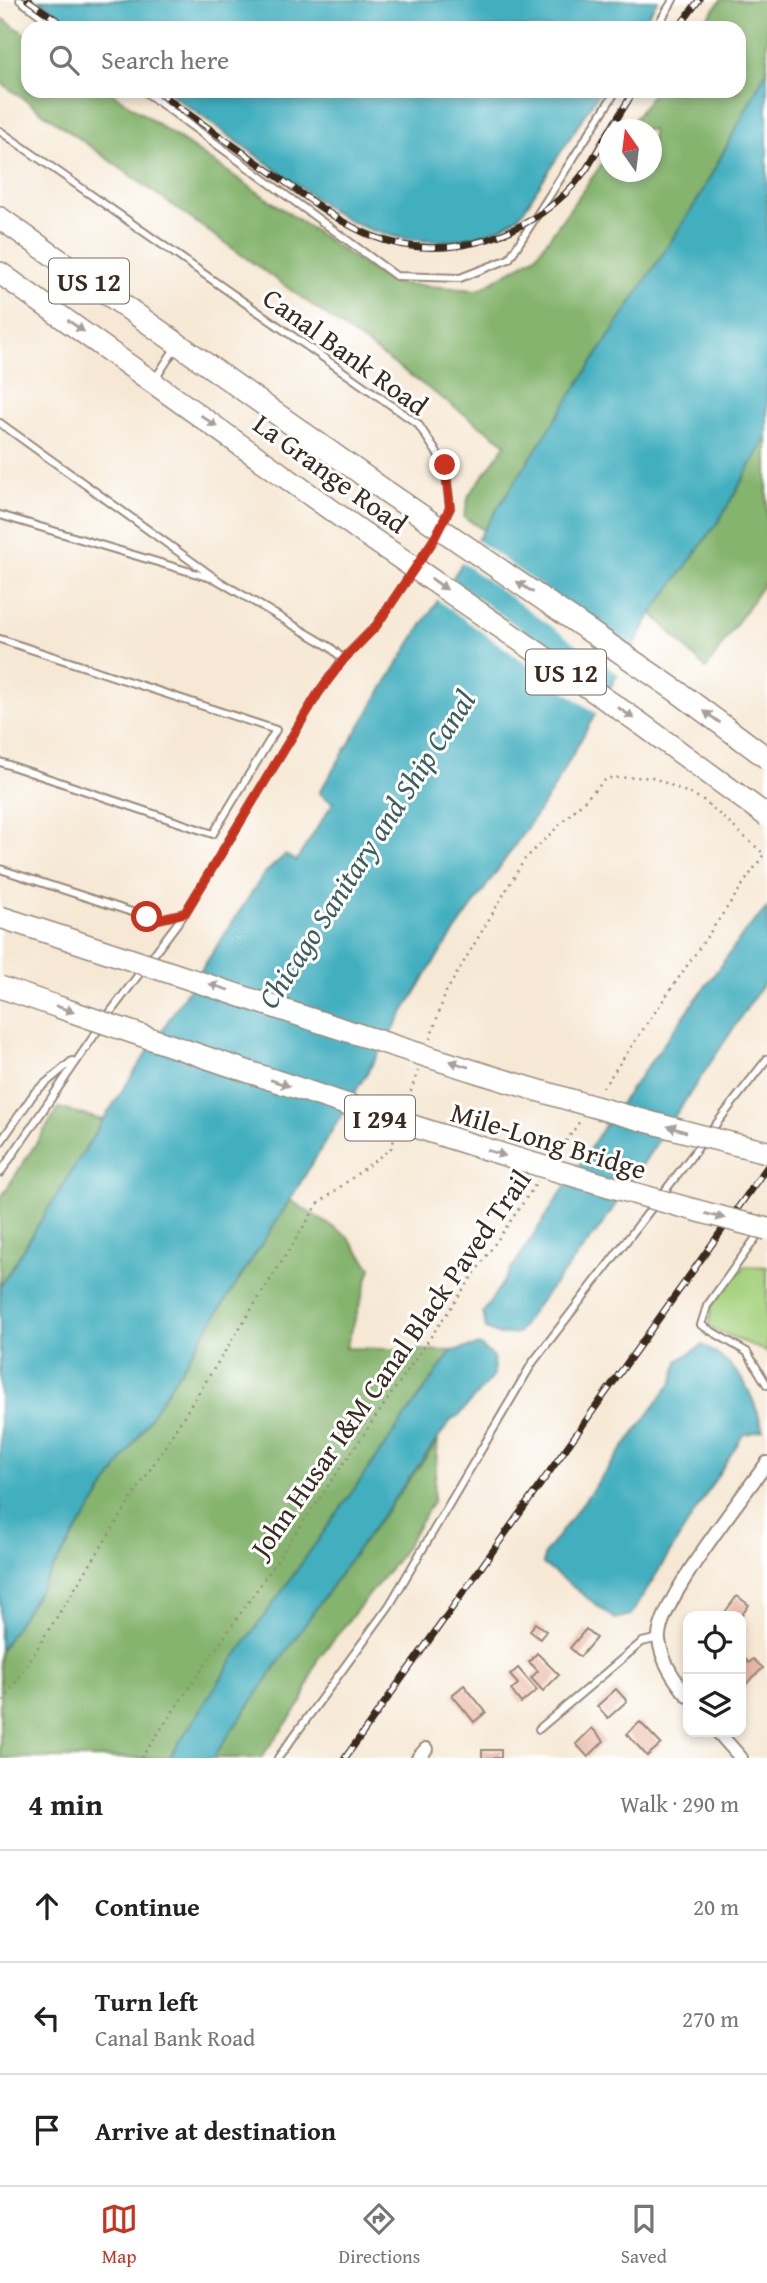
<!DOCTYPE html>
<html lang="en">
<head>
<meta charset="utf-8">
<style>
	body { margin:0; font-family:"Gentium Book Plus",serif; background:#f6f6f6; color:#222 }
	.controls { position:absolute; right:21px; bottom:21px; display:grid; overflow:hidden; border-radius:14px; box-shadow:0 4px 10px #0003 }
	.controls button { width:63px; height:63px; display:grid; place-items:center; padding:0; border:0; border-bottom:2px solid #e0e0e0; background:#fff; color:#222; font:35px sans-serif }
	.compass { position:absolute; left:599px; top:119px; width:63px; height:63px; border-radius:50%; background:#fff; box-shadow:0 4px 10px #0003; rotate:346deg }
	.stop { position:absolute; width:21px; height:21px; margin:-16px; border:5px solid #c8321e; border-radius:50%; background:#fff }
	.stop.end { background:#c8321e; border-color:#fff; box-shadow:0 2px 7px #0008 }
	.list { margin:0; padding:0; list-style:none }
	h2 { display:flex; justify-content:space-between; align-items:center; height:91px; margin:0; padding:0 28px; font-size:30px }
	h2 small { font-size:23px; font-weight:400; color:#767676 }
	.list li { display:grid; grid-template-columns:46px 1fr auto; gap:21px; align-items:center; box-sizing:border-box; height:112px; padding:0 28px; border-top:2px solid #e0e0e0 }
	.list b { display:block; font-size:26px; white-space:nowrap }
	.list p { margin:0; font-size:23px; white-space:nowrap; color:#767676 }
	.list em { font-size:23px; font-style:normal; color:#767676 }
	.icon { flex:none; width:38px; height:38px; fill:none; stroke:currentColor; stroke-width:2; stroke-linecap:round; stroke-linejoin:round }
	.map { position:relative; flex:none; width:767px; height:1758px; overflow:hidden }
	.search { position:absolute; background:#fff; box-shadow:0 4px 10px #0003; left:21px; right:21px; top:21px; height:77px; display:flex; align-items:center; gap:18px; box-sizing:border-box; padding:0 24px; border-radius:21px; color:#767676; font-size:26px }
	.sheet { height:427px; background:#fff }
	nav { display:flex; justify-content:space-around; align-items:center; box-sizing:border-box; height:98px; border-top:2px solid #e0e0e0; background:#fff; font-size:19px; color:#767676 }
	nav a { display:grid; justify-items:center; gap:4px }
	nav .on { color:#c8321e }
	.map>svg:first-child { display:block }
</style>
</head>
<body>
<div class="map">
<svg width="767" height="1758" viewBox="0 0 767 1758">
	<rect width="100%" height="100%" fill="#fff"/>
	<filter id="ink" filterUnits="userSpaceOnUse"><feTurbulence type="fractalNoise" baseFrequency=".0143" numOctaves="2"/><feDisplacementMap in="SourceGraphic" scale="14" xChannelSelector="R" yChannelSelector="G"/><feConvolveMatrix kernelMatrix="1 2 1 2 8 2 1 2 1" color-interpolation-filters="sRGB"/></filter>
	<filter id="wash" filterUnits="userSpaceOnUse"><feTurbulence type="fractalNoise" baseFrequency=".00686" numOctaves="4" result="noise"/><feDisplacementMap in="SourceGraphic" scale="28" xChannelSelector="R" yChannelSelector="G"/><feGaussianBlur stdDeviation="1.57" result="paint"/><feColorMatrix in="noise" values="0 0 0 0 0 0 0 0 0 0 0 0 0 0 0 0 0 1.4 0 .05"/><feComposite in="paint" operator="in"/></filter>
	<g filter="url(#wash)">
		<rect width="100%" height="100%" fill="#f6e8d4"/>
		<path fill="#a6d27e" stroke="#707e4e" stroke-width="2" d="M745,1266L767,1267V1352L709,1327L711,1305Z"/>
		<g fill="#84b46d" stroke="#606f46" stroke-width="2">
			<path d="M721,0H767V70L699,198L485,531L464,517L469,495L506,444L0,82V17L28,36V91H109L391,283L478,290L536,256L609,154L610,172H652V130L627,129L655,91H739V28H700Z"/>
			<path d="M767,437V579L706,669L652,613L720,519Z"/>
			<path d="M59,1108L103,1120L0,1287V1199Z"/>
			<path d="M290,1200L347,1236L371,1268L346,1348L452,1351L169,1758H0V1651Z"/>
			<path d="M438,1441L433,1502L397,1560L317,1660L302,1702L261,1758H213L344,1568Z"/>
		</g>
		<g fill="#42afbf" stroke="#3e6c6e" stroke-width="2">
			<path d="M39,0H658L640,28H78Z"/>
			<path d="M767,70V437L720,519L652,613L551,793L434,962L290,1200L0,1651V1287L103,1120L264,874L285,855L296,861L333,803L319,793L411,642L699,198Z"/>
			<path d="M167,91H600L521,214C476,252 403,245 354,223C332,214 312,195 292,181C250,151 208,121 167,91Z"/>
			<path d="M767,908V978L600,1228L534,1309L518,1333L500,1335L486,1329L483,1313L607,1122L745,932Z"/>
			<path d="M479,1345L493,1356L494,1375L459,1415L452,1419L344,1568L213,1758H169L229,1666L439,1369L452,1351Z"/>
			<path d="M703,1345C741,1368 751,1388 763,1430L743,1435L631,1615L615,1619L543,1564L544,1555L673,1381L678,1361Z"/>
		</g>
		<g fill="#f6e8d4">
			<path d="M475,539L634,653L621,676L460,561Z"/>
			<path d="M449,578L611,693L598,715L436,599Z"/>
		</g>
		<g id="blocks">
			<g fill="#e8b19f">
				<path d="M737,1596L749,1605L741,1616H731L725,1612Z"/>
				<path d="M535,1623L546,1631L540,1639L530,1631Z"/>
				<path d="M586,1629L596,1638L580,1657L570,1648Z"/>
				<path d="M537,1653L559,1675L543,1691L531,1678L538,1671L529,1662Z"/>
				<path d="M741,1654L749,1663L753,1659L763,1668L743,1687Z"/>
				<path d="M518,1668L537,1690L521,1703L511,1690L518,1684L510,1675Z"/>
				<path d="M464,1685L486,1712L474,1722L452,1695Z"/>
				<path d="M616,1689L627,1701L608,1718L597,1706Z"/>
				<path d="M640,1722L661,1744L647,1756L627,1734Z"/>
				<path d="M592,1728L604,1741L588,1757L576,1744Z"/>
				<rect x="482" y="1750" width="19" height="8"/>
			</g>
		</g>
	</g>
	<g filter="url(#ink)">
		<use href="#blocks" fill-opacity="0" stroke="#988979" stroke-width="2"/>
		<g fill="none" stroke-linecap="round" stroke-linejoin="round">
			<g stroke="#988979" stroke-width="10">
				<g id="lane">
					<path d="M20,0L58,28"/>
					<path d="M656,28L673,0"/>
					<path d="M144,91L396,276L460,278L509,259L616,91"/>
					<path d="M0,131L418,424L445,465L450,508L433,541L376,626L343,659L319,692L185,913L106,1018"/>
					<path d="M155,379L176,347"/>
					<path d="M0,423L219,581L330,647L343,659"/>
					<path d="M0,515L214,579"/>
					<path d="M0,639L276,730L213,834L0,762"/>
					<path d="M0,869L147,917L159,919L185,913"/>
					<path d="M710,1132L767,1059"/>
					<path d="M0,1143L35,1092L72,1061"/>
					<path d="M0,1173L100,1027"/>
					<path d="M661,1196L703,1141"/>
					<path d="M755,1239L707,1306L701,1325L747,1352L767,1385"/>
					<path d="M539,1729L642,1642L659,1638"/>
					<path d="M278,1758L389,1606L533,1362L654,1205"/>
				</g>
			</g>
			<g stroke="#988979" stroke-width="16">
				<g id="street">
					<path d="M688,1696C674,1680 662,1662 659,1640C655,1606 744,1495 767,1463"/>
					<path d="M718,1732L741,1758"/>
					<path d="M418,1758L426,1749"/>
				</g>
			</g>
			<g stroke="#988979" stroke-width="24">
				<g id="highway">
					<path d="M0,218L387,492"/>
					<path d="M0,273L362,532"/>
				</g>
			</g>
			<g stroke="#988979" stroke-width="2.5" stroke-dasharray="2 5" stroke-linecap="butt">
				<path d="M430,1039L446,992L524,860L607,778L652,777L702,799L764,854L600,1092"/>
				<path d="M406,1105L418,1071"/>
				<path d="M558,1153L580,1121"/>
				<path d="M0,1707L318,1204L391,1148L395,1137"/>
				<path d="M141,1758L538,1181"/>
			</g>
			<use href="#lane" stroke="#fff" stroke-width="6"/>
			<use href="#street" stroke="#fff" stroke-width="12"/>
			<use href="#highway" stroke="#fff" stroke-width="21"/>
			<g stroke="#3b2a1e" stroke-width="7">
				<g id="rail">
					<path d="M28,0L68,28"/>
					<path d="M678,28L699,0"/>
					<path d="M156,91C197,120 237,148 278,177C308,198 337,222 372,236C447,266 538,235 585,171C594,158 601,143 610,130"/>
					<path d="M610,130L634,91"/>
					<path d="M345,1758L767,1167"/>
				</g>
			</g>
			<use href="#rail" stroke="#fff" stroke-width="4.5" stroke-dasharray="13" stroke-linecap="butt"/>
			<g stroke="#988979" stroke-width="24" stroke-linecap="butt">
				<g id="highway-bridge">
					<path d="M387,492L678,692L767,758"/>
					<path d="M362,532L640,723L767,816"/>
					<path d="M0,917C253,998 509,1091 767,1152"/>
					<path d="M0,987C254,1074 507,1163 767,1229"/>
				</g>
			</g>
			<use href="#highway-bridge" stroke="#fff" stroke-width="21"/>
		</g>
		<defs><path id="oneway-solid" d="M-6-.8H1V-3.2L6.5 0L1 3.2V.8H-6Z" transform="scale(1.75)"/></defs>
		<g fill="#a79f9a">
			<use href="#oneway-solid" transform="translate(76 326) rotate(35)"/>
			<use href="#oneway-solid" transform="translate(209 421) rotate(36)"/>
			<use href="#oneway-solid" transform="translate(439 584) rotate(35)"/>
			<use href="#oneway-solid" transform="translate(525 587) rotate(-146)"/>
			<use href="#oneway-solid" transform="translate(626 713) rotate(35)"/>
			<use href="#oneway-solid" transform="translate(712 717) rotate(-144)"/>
			<use href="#oneway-solid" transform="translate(219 987) rotate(-162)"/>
			<use href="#oneway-solid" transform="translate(65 1009) rotate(19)"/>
			<use href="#oneway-solid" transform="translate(459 1064) rotate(-162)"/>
			<use href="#oneway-solid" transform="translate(280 1083) rotate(19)"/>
			<use href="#oneway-solid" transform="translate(677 1129) rotate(-163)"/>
			<use href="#oneway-solid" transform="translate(496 1153) rotate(17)"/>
			<use href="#oneway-solid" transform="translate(715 1216) rotate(14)"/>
		</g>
	</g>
	<g fill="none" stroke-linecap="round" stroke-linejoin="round" filter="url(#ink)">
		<path stroke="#c8321e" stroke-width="9" d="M147,917L159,919L185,913L319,692L344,659L376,626L433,541L450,508L445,465"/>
	</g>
	<g text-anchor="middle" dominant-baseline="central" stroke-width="6" stroke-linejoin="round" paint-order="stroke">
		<g fill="#fff" stroke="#766a62" stroke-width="2">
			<rect x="49" y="258.5" width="80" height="45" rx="5"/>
			<rect x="526" y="649.5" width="80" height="45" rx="5"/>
			<rect x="345" y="1095.5" width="70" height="45" rx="5"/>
		</g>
		<g font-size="26" font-weight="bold" fill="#3b2a1e">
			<text x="89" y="281">US 12</text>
			<text x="566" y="672">US 12</text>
			<text x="380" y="1118">I 294</text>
		</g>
		<g font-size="28" fill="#3b2a1e" stroke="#fff">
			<text transform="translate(346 351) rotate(36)">Canal Bank Road</text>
			<text transform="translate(331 473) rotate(36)">La Grange Road</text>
			<text transform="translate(549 1140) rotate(17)">Mile-Long Bridge</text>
			<text transform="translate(390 1363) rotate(-55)">John Husar I&amp;M Canal Black Paved Trail</text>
		</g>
		<g font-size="30" font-style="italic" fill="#3e5f5e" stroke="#fff">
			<text transform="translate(366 849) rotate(-57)">Chicago Sanitary and Ship Canal</text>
		</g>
	</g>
</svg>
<div class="controls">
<button><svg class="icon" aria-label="locate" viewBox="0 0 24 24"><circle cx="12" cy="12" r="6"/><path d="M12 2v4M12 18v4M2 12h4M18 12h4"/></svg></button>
<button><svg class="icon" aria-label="layers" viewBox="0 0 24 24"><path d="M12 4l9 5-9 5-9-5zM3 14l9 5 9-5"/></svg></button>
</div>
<svg class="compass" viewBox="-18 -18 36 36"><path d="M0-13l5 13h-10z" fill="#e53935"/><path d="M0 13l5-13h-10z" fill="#767676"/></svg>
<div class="stop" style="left:147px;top:917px"></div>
<div class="stop end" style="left:445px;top:465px"></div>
<div class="search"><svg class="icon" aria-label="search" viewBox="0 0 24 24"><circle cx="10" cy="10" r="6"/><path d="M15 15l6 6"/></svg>Search here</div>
</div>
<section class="sheet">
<h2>4 min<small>Walk · 290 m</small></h2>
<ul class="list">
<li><svg class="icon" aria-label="ahead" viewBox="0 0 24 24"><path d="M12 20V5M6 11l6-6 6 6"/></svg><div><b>Continue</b></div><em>20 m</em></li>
<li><svg class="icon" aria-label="left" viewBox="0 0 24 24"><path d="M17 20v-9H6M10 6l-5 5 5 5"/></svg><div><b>Turn left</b><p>Canal Bank Road</p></div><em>270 m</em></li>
<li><svg class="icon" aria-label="arrive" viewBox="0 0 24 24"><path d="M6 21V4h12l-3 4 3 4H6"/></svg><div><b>Arrive at destination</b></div></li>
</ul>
</section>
<nav>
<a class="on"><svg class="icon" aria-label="map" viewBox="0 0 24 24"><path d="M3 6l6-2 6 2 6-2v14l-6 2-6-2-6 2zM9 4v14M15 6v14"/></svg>Map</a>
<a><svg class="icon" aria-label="directions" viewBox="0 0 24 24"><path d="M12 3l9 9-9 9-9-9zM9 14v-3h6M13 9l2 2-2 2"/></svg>Directions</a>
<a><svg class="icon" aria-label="saved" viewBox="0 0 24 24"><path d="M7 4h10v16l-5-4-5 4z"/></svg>Saved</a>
</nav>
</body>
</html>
